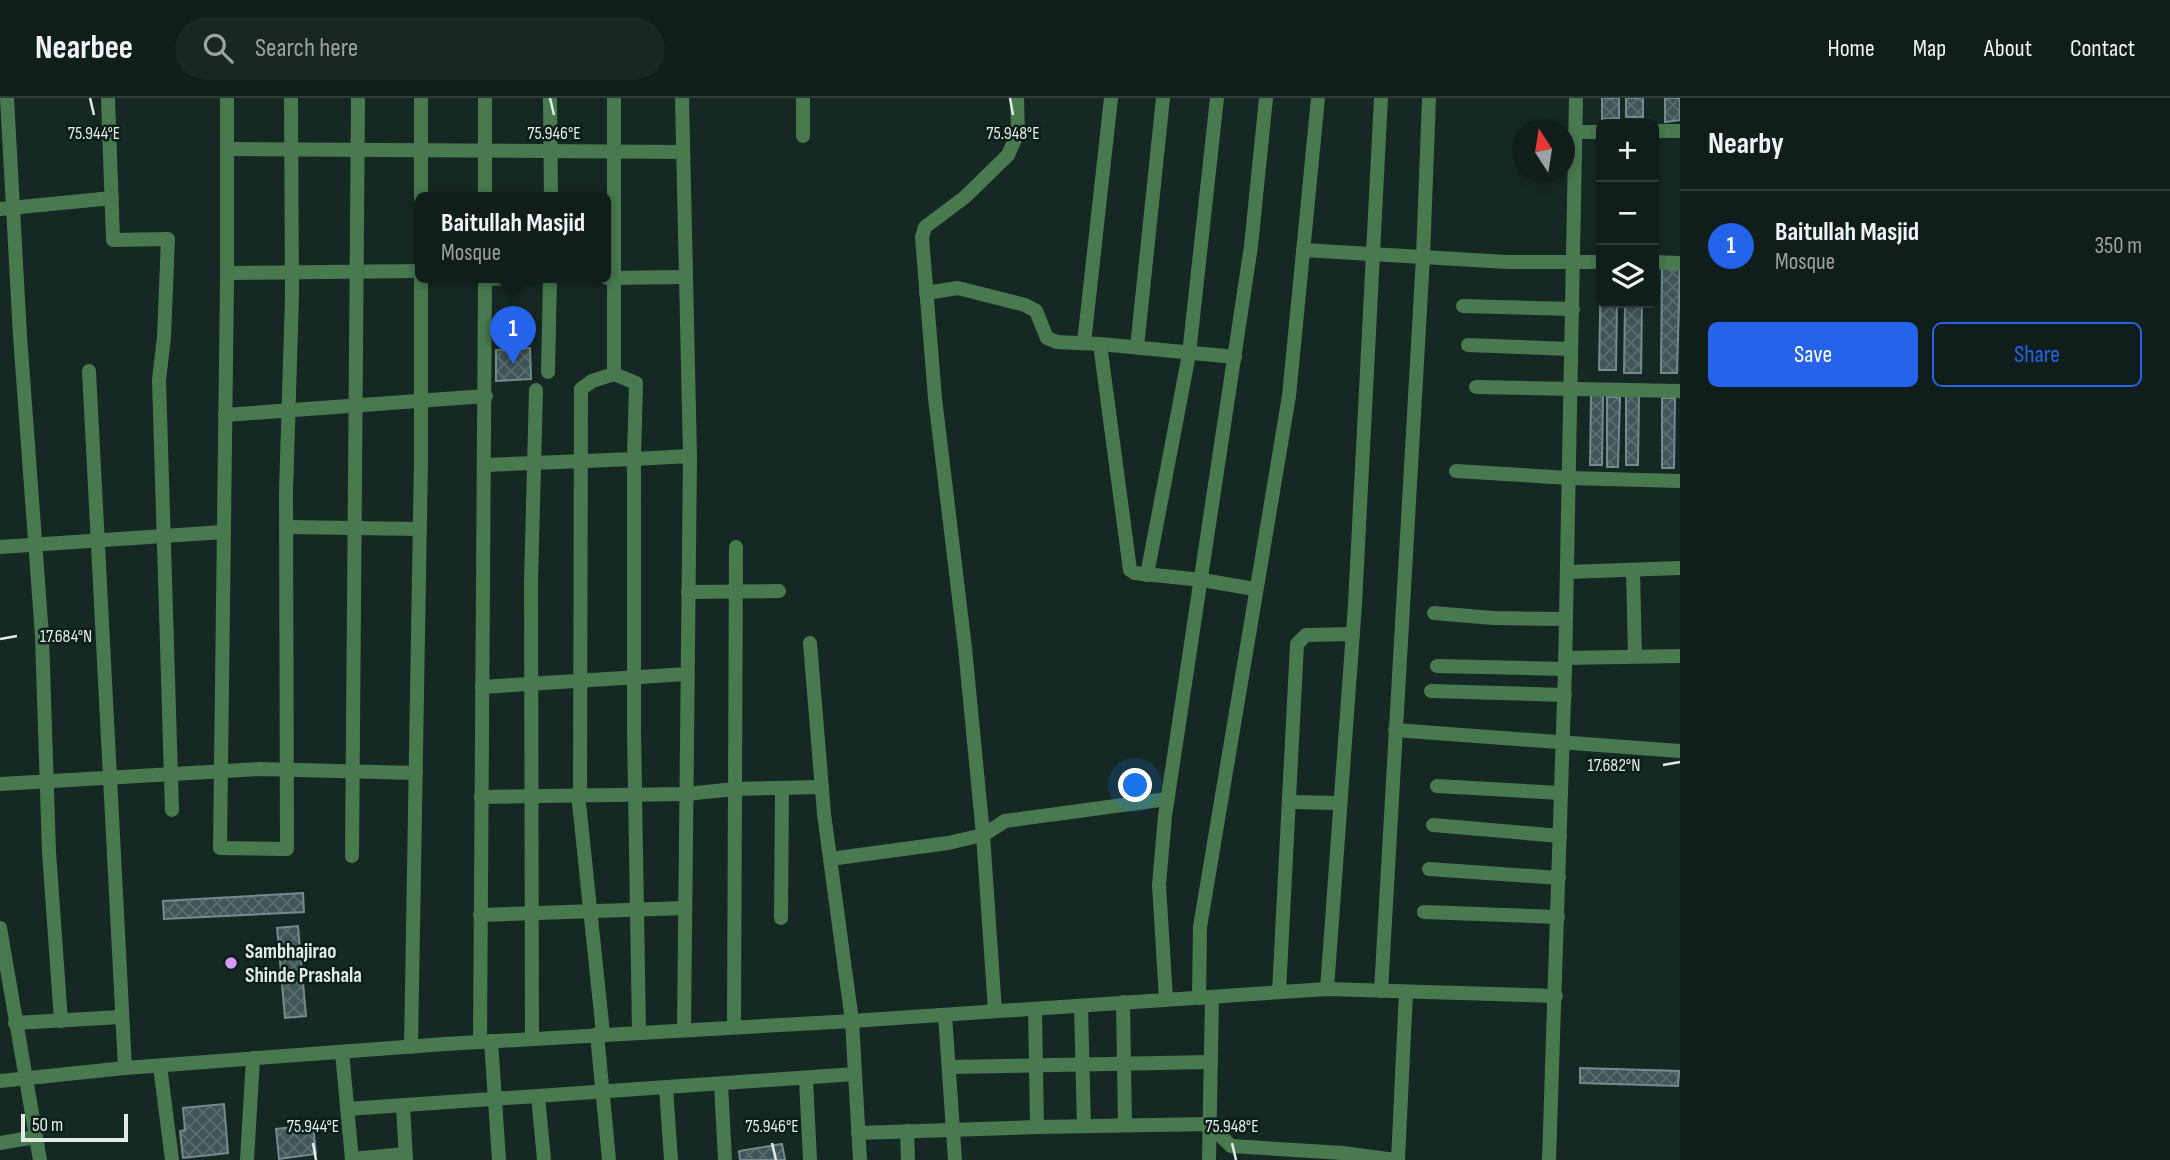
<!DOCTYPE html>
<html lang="en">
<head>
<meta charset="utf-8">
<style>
	body { margin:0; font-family:"Sofia Sans Condensed",sans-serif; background:#192724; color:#f1f3f6 }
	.controls { position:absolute; right:21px; top:21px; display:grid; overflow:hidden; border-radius:10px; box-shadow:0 4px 10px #0003 }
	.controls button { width:63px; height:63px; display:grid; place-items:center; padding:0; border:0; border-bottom:2px solid #303c3a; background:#101e1b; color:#f1f3f6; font:35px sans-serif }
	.compass { position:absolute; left:1512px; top:21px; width:63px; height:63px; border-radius:50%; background:#101e1b; box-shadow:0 4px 10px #0003; rotate:348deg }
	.scale { position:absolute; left:21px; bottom:18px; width:107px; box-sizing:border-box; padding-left:7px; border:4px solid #e1ece9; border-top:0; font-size:19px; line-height:24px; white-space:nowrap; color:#e1ece9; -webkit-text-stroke:5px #0c1f1a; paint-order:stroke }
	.you { position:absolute; left:1136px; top:688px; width:24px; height:24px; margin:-18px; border:5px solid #fff; border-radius:50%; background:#1a73e8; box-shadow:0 0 0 10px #1a73e833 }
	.badge { display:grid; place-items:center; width:46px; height:46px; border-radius:50%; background:#2563eb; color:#fff; font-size:23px; font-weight:700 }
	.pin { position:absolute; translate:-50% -58px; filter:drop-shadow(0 2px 4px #0008) }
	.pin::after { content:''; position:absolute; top:37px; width:24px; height:21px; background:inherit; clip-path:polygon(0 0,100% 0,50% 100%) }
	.popup { position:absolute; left:415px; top:94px; width:196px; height:91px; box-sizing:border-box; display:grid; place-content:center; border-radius:10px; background:#101e1b; filter:drop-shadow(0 2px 5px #0005); font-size:23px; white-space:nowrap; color:#9ca2a3 }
	.popup b { font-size:26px; color:#f1f3f6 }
	.popup::after { content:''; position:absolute; left:50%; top:100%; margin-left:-14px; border:14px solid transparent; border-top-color:#101e1b }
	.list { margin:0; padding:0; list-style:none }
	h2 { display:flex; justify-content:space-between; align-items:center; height:91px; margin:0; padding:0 28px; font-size:30px }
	h2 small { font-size:23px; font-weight:400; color:#9ca2a3 }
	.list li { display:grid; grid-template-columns:46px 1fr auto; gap:21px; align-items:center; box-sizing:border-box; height:112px; padding:0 28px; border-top:2px solid #303c3a }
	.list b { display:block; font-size:26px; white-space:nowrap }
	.list p { margin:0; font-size:23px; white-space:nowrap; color:#9ca2a3 }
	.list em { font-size:23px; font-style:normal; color:#9ca2a3 }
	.actions { display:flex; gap:14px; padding:21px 28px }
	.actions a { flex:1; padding:16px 0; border:2px solid #2563eb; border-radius:10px; text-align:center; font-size:24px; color:#2563eb }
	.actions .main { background:#2563eb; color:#fff }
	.icon { flex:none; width:38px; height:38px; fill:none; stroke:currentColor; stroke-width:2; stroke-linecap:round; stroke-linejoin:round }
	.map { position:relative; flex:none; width:1680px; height:1062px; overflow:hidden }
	header { display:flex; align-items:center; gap:42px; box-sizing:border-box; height:98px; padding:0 35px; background:#101e1b; border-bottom:2px solid #303c3a }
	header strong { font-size:33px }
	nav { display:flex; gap:38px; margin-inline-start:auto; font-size:24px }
	.search { width:490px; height:63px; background:#192724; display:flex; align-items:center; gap:18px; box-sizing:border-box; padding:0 24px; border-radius:38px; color:#9ca2a3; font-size:26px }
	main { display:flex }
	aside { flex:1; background:#101e1b }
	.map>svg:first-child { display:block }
</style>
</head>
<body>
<header>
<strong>Nearbee</strong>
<div class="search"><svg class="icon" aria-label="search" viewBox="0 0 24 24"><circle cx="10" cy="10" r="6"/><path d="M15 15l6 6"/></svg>Search here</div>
<nav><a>Home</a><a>Map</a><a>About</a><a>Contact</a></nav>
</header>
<main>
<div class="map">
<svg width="1680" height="1062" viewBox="0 0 1680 1062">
	<defs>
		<pattern id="building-cross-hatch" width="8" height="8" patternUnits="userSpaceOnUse" patternTransform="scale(1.75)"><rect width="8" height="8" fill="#405557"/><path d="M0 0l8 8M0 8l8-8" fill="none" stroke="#5b6e6f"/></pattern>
	</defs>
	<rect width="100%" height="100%" fill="#162824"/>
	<g fill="url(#building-cross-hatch)" stroke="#748b8d" stroke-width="2">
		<path d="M1602,0H1619V20L1602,21Z"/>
		<rect x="1626" y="0" width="17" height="19"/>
		<path d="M1665,0H1680V22L1665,24Z"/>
		<path d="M1601,167V205H1617L1616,272H1599Z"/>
		<path d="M1662,170L1680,171L1677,275H1661Z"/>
		<path d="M1625,205H1642L1641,275H1624Z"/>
		<path d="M530,250L531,281L496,283V252Z"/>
		<path d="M1626,296L1639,297L1638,367H1626Z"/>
		<path d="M1591,297H1603L1602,367H1590Z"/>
		<path d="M1607,299H1620L1618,369H1607Z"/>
		<path d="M1662,300H1675L1674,370H1662Z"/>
		<path d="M303,795L304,814L164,821L163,803Z"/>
		<path d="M298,828L306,918L285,920L277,830Z"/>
		<path d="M1580,970L1679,973L1678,988L1580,985Z"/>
		<path d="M224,1006L228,1055L183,1060L180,1033L185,1032L183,1010Z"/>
		<path d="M313,1027L316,1056L279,1061L276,1031Z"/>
		<path d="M782,1046L785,1062H740L739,1053Z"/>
	</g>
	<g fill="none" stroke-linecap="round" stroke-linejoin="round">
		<g stroke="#48794f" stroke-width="14">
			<path d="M7,0L20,238L42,538L49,754L61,923"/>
			<path d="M108,0L113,142L168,141L164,239L159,282L172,712"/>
			<path d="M227,0V183L220,750L287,751L286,394L292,198L291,0"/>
			<path d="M485,0V100"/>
			<path d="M550,0L551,100"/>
			<path d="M614,0V276"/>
			<path d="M682,0L690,358"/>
			<path d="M1654,33H1680"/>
			<path d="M1575,34H1601"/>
			<path d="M803,38V0"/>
			<path d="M227,51L683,54"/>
			<path d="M421,100V0"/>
			<path d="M0,111L112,100"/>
			<path d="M1303,152L1507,164H1601"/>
			<path d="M1654,164L1680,165"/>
			<path d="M227,175L420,173"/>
			<path d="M607,180L686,179"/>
			<path d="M485,181L522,180"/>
			<path d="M926,195L958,190L1025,207L1036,213L1047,240L1057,244L1100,246L1235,259"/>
			<path d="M1463,208L1573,211"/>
			<path d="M1084,245L1111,0"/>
			<path d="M1100,246L1130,472L1135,475L1202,482L1255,491"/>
			<path d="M1468,247L1571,251"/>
			<path d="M1137,249L1163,0"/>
			<path d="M89,273L125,970"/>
			<path d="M548,274L550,180"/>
			<path d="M1476,289L1680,293"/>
			<path d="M225,317L486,298"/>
			<path d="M485,367C535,365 585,363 634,361L636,285L614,276L592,283L581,291C581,426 580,561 580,696L579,705L603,935"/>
			<path d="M1456,373L1569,380L1680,383"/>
			<path d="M287,429L420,431"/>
			<path d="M0,449L223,434"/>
			<path d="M1633,472L1635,558"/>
			<path d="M1567,474L1680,470"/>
			<path d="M1147,477L1189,256L1217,0"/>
			<path d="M688,494L779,493"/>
			<path d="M1434,515L1493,520L1566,521"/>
			<path d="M810,545L824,716L852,923L860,1062"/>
			<path d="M1565,560L1680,558"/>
			<path d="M1437,568L1565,571"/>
			<path d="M482,589L687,576"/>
			<path d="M1431,593L1565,597"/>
			<path d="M1395,632L1680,653"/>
			<path d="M0,686L259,671L416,675"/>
			<path d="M1437,688L1561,695"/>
			<path d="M481,699L686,696L734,691L822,689"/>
			<path d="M1289,704L1340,705"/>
			<path d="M1433,727L1560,738"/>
			<path d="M352,758L358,0"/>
			<path d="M830,761L948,745L983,737L1005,723L1167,701"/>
			<path d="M1429,771L1559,780"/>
			<path d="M1424,814L1558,819"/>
			<path d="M480,817L685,810"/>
			<path d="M781,820L782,690"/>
			<path d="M0,830L40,1062"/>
			<path d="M1327,891L1355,506L1381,0"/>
			<path d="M1381,893L1423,159L1429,0"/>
			<path d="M1279,894L1297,546L1306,537L1353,536"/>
			<path d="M1199,900L1200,829L1289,298L1318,0"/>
			<path d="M1166,901L1159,787L1165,718L1251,148L1266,0"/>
			<path d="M1123,904L1125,1027"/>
			<path d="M1081,908L1084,1028"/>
			<path d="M1035,911L1037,1029"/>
			<path d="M995,913L983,737L965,550L935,300L922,139L925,129L965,99L1008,57L1018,35L1017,0"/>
			<path d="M945,917L955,1062"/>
			<path d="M15,925L121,919"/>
			<path d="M734,929L736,449"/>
			<path d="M639,934L634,632V361L690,358L684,932"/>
			<path d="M597,936L609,1062"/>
			<path d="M532,940L531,484L536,292"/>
			<path d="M491,943L499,1062"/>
			<path d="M480,944L485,180"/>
			<path d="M411,949L421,361V180"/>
			<path d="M342,954L352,1062"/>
			<path d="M160,968L172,1062"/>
			<path d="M949,969L1211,964"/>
			<path d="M806,981L810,1062"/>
			<path d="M0,983L125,970L445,946L852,923L1327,891L1556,898"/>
			<path d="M721,986L725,1062"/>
			<path d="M666,990L671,1062"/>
			<path d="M538,998L544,1062"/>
			<path d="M403,1008L406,1062"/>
			<path d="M347,1011L855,976"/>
			<path d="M907,1033L908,1062"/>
			<path d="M858,1035L1037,1029L1209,1026L1231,1048L1343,1055L1395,1062"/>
			<path d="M0,1045L35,1039"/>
			<path d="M352,1061L405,1056"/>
			<path d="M247,1062L253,960"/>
			<path d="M1209,1062L1212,899"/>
			<path d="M1398,1062L1406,894"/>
			<path d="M1549,1062L1565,571L1576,0"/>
		</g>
	</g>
	<path fill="none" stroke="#e1ece9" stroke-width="2.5" d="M90,0L94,17M550,0L554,17M1010,0L1013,17M0,541L17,538M1663,667L1680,664M313,1045L316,1062M772,1045L776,1062M1232,1045L1236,1062"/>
	<circle fill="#d99af7" stroke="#0c1f1a" stroke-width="2.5" cx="231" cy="865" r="7"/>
	<g text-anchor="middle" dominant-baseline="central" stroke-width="5" stroke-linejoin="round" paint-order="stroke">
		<g font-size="21" font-weight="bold" fill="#e1ece9" stroke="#0c1f1a" text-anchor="start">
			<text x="245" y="853">Sambhajirao<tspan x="245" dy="24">Shinde Prashala</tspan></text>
		</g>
	</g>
	<g font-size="18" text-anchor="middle" fill="#e1ece9" stroke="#0c1f1a" stroke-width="5" stroke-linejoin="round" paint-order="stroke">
		<text x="94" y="41">75.944°E</text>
		<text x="554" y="41">75.946°E</text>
		<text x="1013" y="41">75.948°E</text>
		<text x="66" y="544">17.684°N</text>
		<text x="1614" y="673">17.682°N</text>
		<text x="313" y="1034">75.944°E</text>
		<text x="772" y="1034">75.946°E</text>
		<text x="1232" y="1034">75.948°E</text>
	</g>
</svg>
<div class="controls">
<button>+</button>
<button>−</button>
<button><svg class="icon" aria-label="layers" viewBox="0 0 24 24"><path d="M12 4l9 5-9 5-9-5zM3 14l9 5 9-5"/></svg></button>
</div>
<svg class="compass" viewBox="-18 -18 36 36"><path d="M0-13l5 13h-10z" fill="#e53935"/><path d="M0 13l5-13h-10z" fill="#9ca2a3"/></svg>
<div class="scale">50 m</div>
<div class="you"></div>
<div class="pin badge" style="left:513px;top:266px">1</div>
<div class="popup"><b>Baitullah Masjid</b>Mosque</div>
</div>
<aside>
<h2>Nearby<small></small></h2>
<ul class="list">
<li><span class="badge">1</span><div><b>Baitullah Masjid</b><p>Mosque</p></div><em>350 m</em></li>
</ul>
<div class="actions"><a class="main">Save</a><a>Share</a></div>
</aside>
</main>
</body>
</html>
